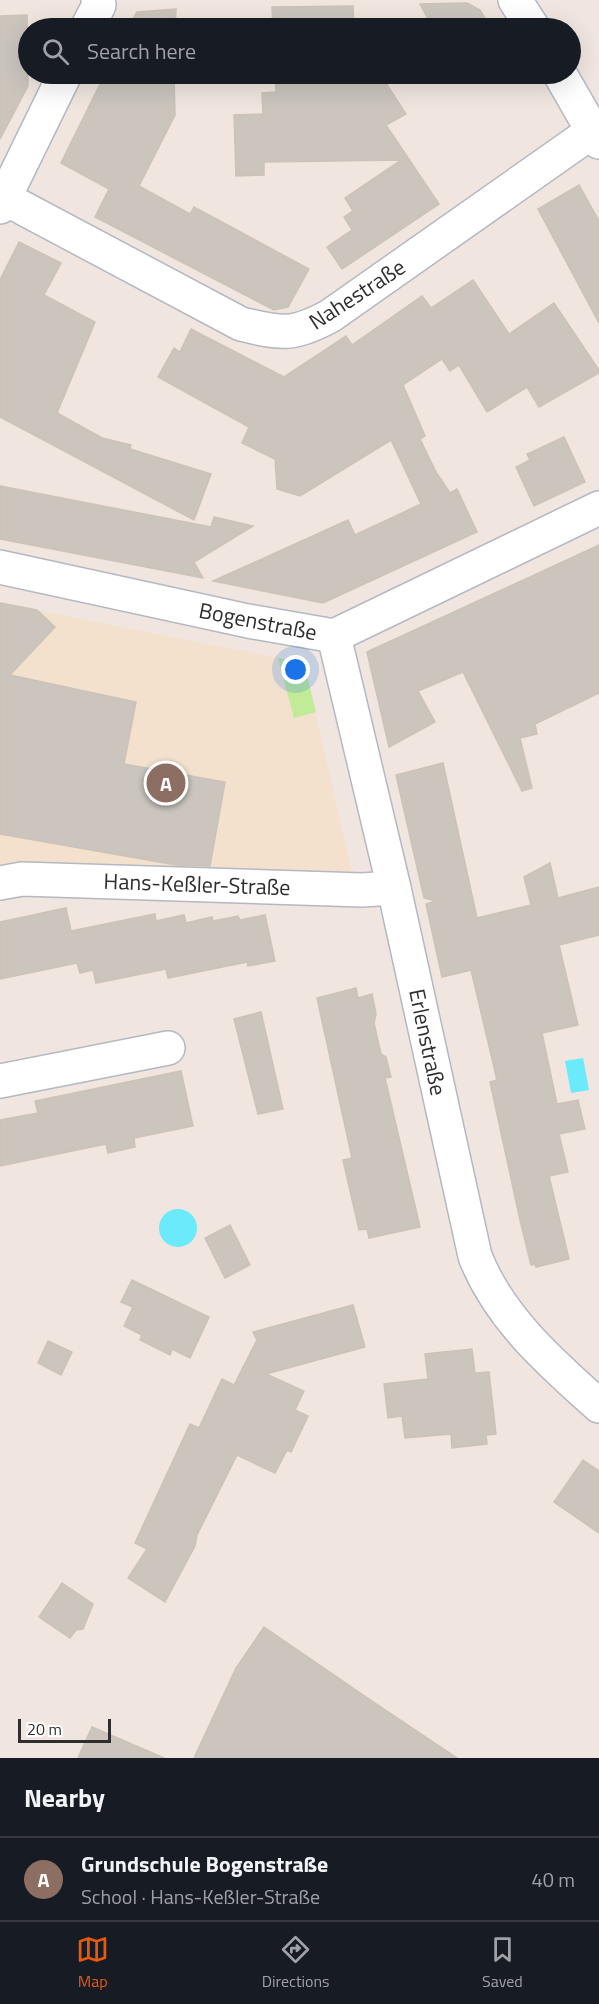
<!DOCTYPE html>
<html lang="en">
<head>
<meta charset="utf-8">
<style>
	body { margin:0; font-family:"Titillium Web",sans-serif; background:#242831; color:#f1f3f6 }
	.scale { position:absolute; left:18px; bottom:15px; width:93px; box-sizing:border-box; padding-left:6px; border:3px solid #2e2e2e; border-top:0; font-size:16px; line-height:21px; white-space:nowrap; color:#2e2e2e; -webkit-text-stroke:4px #fff; paint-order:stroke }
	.you { position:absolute; left:296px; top:670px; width:21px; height:21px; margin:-15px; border:4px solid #fff; border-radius:50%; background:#1a73e8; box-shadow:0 0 0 9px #1a73e833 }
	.badge { display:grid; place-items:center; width:39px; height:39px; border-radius:50%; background:#ea580c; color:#fff; font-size:20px; font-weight:700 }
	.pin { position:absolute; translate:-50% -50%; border:3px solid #fff; box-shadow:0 2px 6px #0006 }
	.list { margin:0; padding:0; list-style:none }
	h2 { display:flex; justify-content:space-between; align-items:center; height:78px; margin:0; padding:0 24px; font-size:26px }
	h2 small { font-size:20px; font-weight:400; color:#9ea1a6 }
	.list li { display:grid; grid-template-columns:39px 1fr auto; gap:18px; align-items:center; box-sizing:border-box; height:84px; padding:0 24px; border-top:2px solid #363941 }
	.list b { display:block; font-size:22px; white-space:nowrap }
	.list p { margin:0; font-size:20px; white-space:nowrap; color:#9ea1a6 }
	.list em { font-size:20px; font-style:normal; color:#9ea1a6 }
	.icon { flex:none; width:33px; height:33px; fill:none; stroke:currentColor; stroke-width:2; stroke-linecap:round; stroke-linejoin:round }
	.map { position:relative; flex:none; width:599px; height:1758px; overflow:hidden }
	.search { position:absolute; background:#171b24; box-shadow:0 6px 24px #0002; left:18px; right:18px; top:18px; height:66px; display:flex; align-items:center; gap:15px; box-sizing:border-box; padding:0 21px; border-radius:33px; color:#9ea1a6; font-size:22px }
	.sheet { height:162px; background:#171b24 }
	nav { display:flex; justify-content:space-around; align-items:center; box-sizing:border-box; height:84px; border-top:2px solid #363941; background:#171b24; font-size:16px; color:#9ea1a6 }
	nav a { display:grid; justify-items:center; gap:3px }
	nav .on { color:#ea580c }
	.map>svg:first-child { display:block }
</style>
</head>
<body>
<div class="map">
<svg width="599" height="1758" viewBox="0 0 599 1758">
	<rect width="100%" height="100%" fill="#f0e6df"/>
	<path fill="#f3e1ce" d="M0,603L304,663L353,877L0,865Z"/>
	<path fill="#c1eb97" d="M278,658L304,663L316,712L294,718Z"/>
	<g fill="#6aeafb">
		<path d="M583,1058L589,1090L571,1093L565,1061Z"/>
		<circle cx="178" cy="1228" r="19"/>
	</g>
	<g fill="#cbc5be" stroke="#ccc2b8" stroke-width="1.5">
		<path d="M467,3L480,10L491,28H433L420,4Z"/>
		<path d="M353,6L354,28H273L272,7Z"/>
		<path d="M176,9L175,28H128L137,12Z"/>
		<path d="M27,15L28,86L0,139V16Z"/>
		<path d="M105,74H174L175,115L139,186L190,214L194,207L309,269L288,307L274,310L95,217L109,189L61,163Z"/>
		<path d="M275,74H380L406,114L386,125L439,204L342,269L327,247L352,230L344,217L353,211L345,198L401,160L264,162V175L236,176L234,115L263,114L262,93L276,92Z"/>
		<path d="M579,185L599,221V323L538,209Z"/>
		<path d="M19,242L61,263L44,295L95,322L57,413L102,438L131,445L130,449L211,474L194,520L0,417V280Z"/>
		<path d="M473,280L509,334L554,303L599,370V373L539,407L527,387L487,412L459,365L450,371L442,359L403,385L425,436L420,439L436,472L450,493L457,489L477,532L323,603L213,581L348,520L355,535L421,504L391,440L300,496L277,489L275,459L242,443L249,427L158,377L174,348L180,352L191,329L284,377L346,336L352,345L422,296L431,308Z"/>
		<path d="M564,437L585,482L534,506L516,467L530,460L527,454Z"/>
		<path d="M0,486L211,527L214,517L253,526L194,562L203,578L0,539Z"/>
		<path d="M599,545V693L535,724L537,734L520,738L532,788L522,791L463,672L418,691L435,722L389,747L367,652Z"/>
		<path d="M0,603L37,610L55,627L10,675L136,702L124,764L225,782L210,866L176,865L0,834Z"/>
		<path d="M443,763L477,918L531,905L524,877L550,863L558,898L599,887V935L559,945L578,1025L542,1033L557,1104L578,1100L585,1129L559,1134L568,1172L549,1176L569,1259L536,1267L535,1264L531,1265L520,1220L490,1082L497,1080L471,970L442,977L426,904L436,901L424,898L396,775Z"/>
		<path d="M66,908L71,931L155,914L156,921L184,915L186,923L212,917L213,921L238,916L240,920L265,915L275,961L248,966L247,962L168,978L166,969L96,983L93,970L80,973L77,963L0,979V922Z"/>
		<path d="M356,988L358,998L372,994L376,1014L374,1023L381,1054L386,1057L391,1077L385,1078L420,1227L369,1238L367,1229L359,1230L343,1160L352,1158L317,998Z"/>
		<path d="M261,1012L283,1109L258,1114L234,1019Z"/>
		<path d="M181,1071L193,1126L134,1138L135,1147L108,1153L106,1144L0,1166V1120L38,1113L35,1101Z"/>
		<path d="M230,1225L250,1265L225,1278L205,1238Z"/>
		<path d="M132,1280L209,1317L190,1358L172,1349L170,1355L140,1340L142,1335L124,1326L133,1307L121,1302Z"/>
		<path d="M353,1305L365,1347L266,1374L304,1391L295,1410L308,1416L291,1452L287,1450L275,1473L237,1455L197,1535L195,1546L165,1602L128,1578L147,1549L135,1543L190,1424L199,1428L222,1379L234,1385L257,1340L253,1332Z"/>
		<path d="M48,1341L72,1352L61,1375L38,1363Z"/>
		<path d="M472,1349L475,1373L489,1372L496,1434L486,1435L487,1444L452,1448L451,1434L405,1438L402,1416L388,1418L384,1384L428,1379L425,1354Z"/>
		<path d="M583,1460L599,1471V1533L554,1502Z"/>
		<path d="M62,1583L93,1604L83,1629L76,1630L70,1638L39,1617Z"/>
		<path d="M264,1627L372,1701L457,1758H194L236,1668Z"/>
		<path d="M92,1727L164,1758H78Z"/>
	</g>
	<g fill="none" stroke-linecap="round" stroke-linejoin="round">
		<g stroke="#b3b8c2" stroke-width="36">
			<g id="street">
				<path d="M87,28L99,5L98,0"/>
				<path d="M4,198L241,324C282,334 293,336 330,316L593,131"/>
				<path d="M0,207L65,74"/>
				<path d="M0,567L248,621L334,636L599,508"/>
				<path d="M334,636L394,888L475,1256C499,1318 551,1363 599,1406"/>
				<path d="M0,883L22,879L362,890L394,888"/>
				<path d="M0,1081L168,1048"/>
			</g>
		</g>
		<g stroke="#b3b8c2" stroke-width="36">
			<g id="secondary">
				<path d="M515,0L533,28"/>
				<path d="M560,74L599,142"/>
			</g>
		</g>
		<use href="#street" stroke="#fff" stroke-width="33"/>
		<use href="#secondary" stroke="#fff" stroke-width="33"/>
	</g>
	<g text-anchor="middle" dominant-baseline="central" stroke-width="4.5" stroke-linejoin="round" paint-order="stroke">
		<g font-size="22" fill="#2e2e2e" stroke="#fff">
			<text transform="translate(357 294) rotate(-33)">Nahestraße</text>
			<text transform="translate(258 621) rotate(11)">Bogenstraße</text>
			<text transform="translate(197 884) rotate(2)">Hans-Keßler-Straße</text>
			<text transform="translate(428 1042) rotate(78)">Erlenstraße</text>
		</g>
	</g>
</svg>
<div class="scale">20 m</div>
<div class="you"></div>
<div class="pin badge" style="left:166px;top:783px;background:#8d6e63">A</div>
<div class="search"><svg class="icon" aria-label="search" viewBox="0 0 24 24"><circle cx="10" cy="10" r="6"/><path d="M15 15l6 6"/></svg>Search here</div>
</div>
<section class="sheet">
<h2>Nearby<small></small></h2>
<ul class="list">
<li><span class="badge" style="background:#8d6e63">A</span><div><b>Grundschule Bogenstraße</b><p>School · Hans-Keßler-Straße</p></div><em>40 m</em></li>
</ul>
</section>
<nav>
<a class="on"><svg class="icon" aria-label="map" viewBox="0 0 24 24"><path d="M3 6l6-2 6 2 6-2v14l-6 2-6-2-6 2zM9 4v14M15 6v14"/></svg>Map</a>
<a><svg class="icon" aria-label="directions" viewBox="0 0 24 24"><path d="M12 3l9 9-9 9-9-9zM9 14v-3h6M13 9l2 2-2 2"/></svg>Directions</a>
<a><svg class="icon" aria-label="saved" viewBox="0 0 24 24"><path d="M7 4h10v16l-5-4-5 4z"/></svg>Saved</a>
</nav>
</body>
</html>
